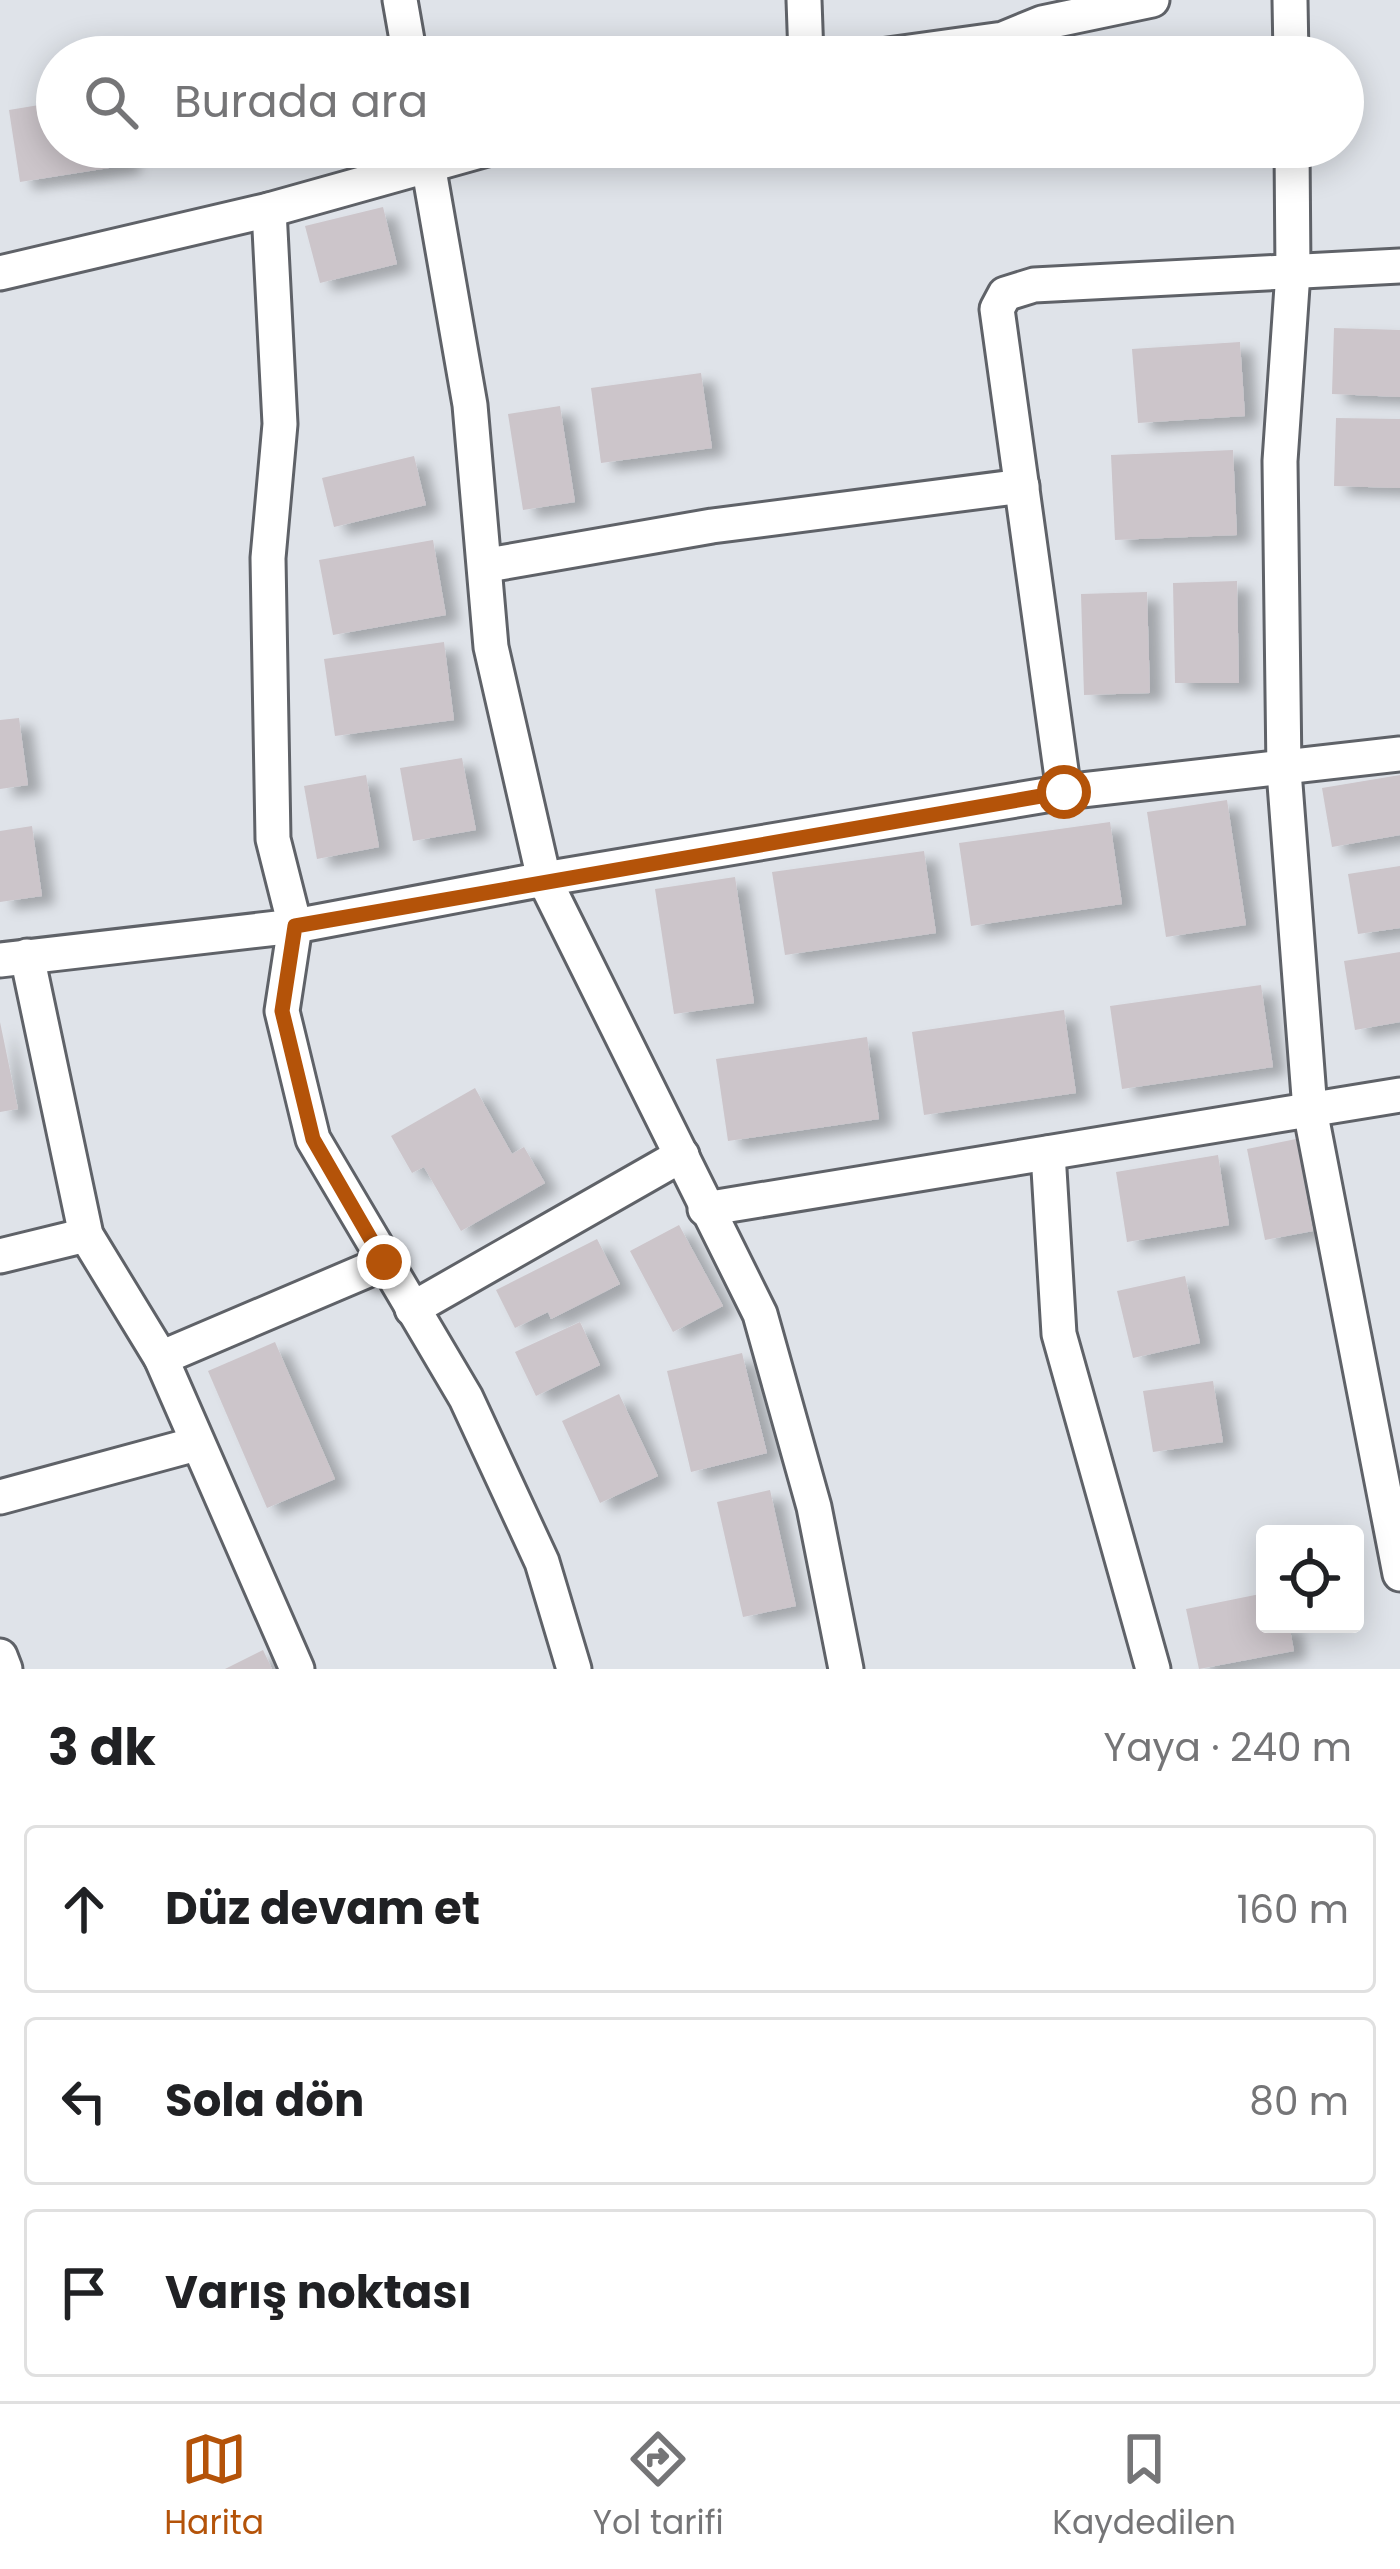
<!DOCTYPE html>
<html lang="tr">
<head>
<meta charset="utf-8">
<style>
	body { margin:0; font-family:Poppins,sans-serif; background:#f6f6f6; color:#202124 }
	.controls { position:absolute; right:36px; bottom:36px; display:grid; overflow:hidden; border-radius:12px; box-shadow:0 6px 30px #0003 }
	.controls button { width:108px; height:108px; display:grid; place-items:center; padding:0; border:0; border-bottom:3px solid #e0e0e0; background:#fff; color:#202124; font:60px sans-serif }
	.stop { position:absolute; width:36px; height:36px; margin:-27px; border:9px solid #b45309; border-radius:50%; background:#fff }
	.stop.end { background:#b45309; border-color:#fff; box-shadow:0 3px 12px #0008 }
	.list { margin:0; padding:0; list-style:none }
	h2 { display:flex; justify-content:space-between; align-items:center; height:156px; margin:0; padding:0 48px; font-size:51px }
	h2 small { font-size:39px; font-weight:400; color:#757577 }
	.list li { display:grid; grid-template-columns:78px 1fr auto; gap:36px; align-items:center; box-sizing:border-box; height:168px; margin:0 24px 24px; padding:0 24px; border:3px solid #e0e0e0; border-radius:12px }
	.list b { display:block; font-size:45px; white-space:nowrap }
	.list em { font-size:39px; font-style:normal; color:#757577 }
	.icon { flex:none; width:66px; height:66px; fill:none; stroke:currentColor; stroke-width:2; stroke-linecap:round; stroke-linejoin:round }
	.map { position:relative; flex:none; width:1400px; height:1669px; overflow:hidden }
	.search { position:absolute; background:#fff; box-shadow:0 6px 30px #0003; left:36px; right:36px; top:36px; height:132px; display:flex; align-items:center; gap:30px; box-sizing:border-box; padding:0 42px; border-radius:66px; color:#757577; font-size:45px }
	.sheet { height:732px; background:#fff }
	nav { display:flex; justify-content:space-around; align-items:center; box-sizing:border-box; height:168px; border-top:3px solid #e0e0e0; background:#fff; font-size:33px; color:#757577 }
	nav a { display:grid; justify-items:center; gap:6px }
	nav .on { color:#b45309 }
	.map>svg:first-child { display:block }
</style>
</head>
<body>
<div class="map">
<svg width="1400" height="1669" viewBox="0 0 1400 1669">
	<defs>
		<filter id="shadow"><feDropShadow dx="13" dy="8" stdDeviation="6" flood-color="#0004"/></filter>
	</defs>
	<rect width="100%" height="100%" fill="#dfe3e9"/>
	<g fill="#ccc5ca" filter="url(#shadow)">
		<path d="M57,102V147H125L128,165L20,182L9,110Z"/>
		<path d="M383,207L397,264L320,283L305,226Z"/>
		<path d="M1334,328L1400,330V397L1332,394Z"/>
		<path d="M1240,342L1245,416L1138,423L1132,349Z"/>
		<path d="M701,373L712,448L601,463L591,388Z"/>
		<path d="M560,406L575,502L523,510L508,414Z"/>
		<path d="M1336,418L1400,419V488L1334,486Z"/>
		<path d="M1233,450L1237,535L1115,540L1111,455Z"/>
		<path d="M414,456L426,505L334,527L322,478Z"/>
		<path d="M433,540L446,615L333,635L319,560Z"/>
		<path d="M1237,581L1239,683H1175L1173,583Z"/>
		<path d="M1147,592L1150,693L1084,695L1081,594Z"/>
		<path d="M444,642L454,720L335,736L324,659Z"/>
		<path d="M19,718L28,785L0,789V720Z"/>
		<path d="M462,758L476,830L413,841L400,768Z"/>
		<path d="M366,775L379,847L317,859L304,786Z"/>
		<path d="M1400,775V835L1332,847L1322,788Z"/>
		<path d="M1227,800L1246,925L1166,937L1147,812Z"/>
		<path d="M1110,822L1122,904L971,926L959,843Z"/>
		<path d="M32,826L42,896L0,902V831Z"/>
		<path d="M924,851L936,933L785,955L772,872Z"/>
		<path d="M1400,866V928L1358,934L1348,874Z"/>
		<path d="M735,877L754,1003L674,1014L655,889Z"/>
		<path d="M1400,952V1022L1355,1030L1344,961Z"/>
		<path d="M1261,985L1273,1067L1122,1089L1110,1006Z"/>
		<path d="M1064,1010L1076,1093L924,1115L912,1032Z"/>
		<path d="M0,1022L18,1109L0,1112Z"/>
		<path d="M867,1037L879,1119L728,1141L716,1059Z"/>
		<path d="M475,1088L512,1154L524,1147L545,1183L461,1231L424,1167L412,1173L391,1136Z"/>
		<path d="M1296,1139L1313,1231L1265,1240L1247,1149Z"/>
		<path d="M1218,1155L1229,1225L1127,1242L1116,1172Z"/>
		<path d="M679,1225L723,1306L673,1332L630,1251Z"/>
		<path d="M597,1239L620,1284L551,1319L548,1312L515,1328L496,1290Z"/>
		<path d="M1185,1276L1200,1343L1133,1358L1117,1291Z"/>
		<path d="M580,1322L600,1365L536,1396L515,1352Z"/>
		<path d="M275,1342L335,1479L267,1508L208,1371Z"/>
		<path d="M742,1353L767,1453L691,1472L667,1371Z"/>
		<path d="M1213,1381L1223,1442L1153,1452L1143,1391Z"/>
		<path d="M619,1394L658,1476L600,1503L562,1421Z"/>
		<path d="M770,1490L796,1606L743,1617L717,1502Z"/>
		<path d="M1265,1593V1624H1289L1294,1651L1199,1669L1186,1609Z"/>
		<path d="M263,1650L272,1669H225Z"/>
	</g>
	<g fill="none" stroke-linecap="round" stroke-linejoin="round">
		<g stroke="#5f6268" stroke-width="39">
			<g id="minor">
				<path d="M400,0L410,57"/>
				<path d="M804,0L806,57"/>
				<path d="M1290,0L1291,57"/>
				<path d="M873,57L1003,39L1042,23L1152,0"/>
				<path d="M425,147L470,405L491,647L544,879L1064,792L1400,754"/>
				<path d="M1292,147L1293,272L1280,461L1284,771L1310,1110L1400,1574"/>
				<path d="M269,210L280,424L268,558L273,839L295,926L282,1011L313,1139L466,1398L542,1562L574,1669"/>
				<path d="M0,273L269,210L494,147"/>
				<path d="M488,565L712,526L1022,486"/>
				<path d="M1064,792L997,309L1005,294L1034,285L1400,266"/>
				<path d="M27,956L86,1235L161,1358L297,1669"/>
				<path d="M0,960L295,926L544,879L760,1314L814,1507L846,1669"/>
				<path d="M1048,1153L1059,1334L1153,1669"/>
				<path d="M705,1209L1400,1095"/>
				<path d="M0,1256L86,1235"/>
				<path d="M412,1309L682,1155"/>
				<path d="M161,1358L384,1263"/>
				<path d="M0,1497L196,1444"/>
				<path d="M0,1656L5,1669"/>
			</g>
		</g>
		<use href="#minor" stroke="#fff" stroke-width="33"/>
	</g>
	<g fill="none" stroke-linecap="round" stroke-linejoin="round">
		<path stroke="#b45309" stroke-width="15" d="M384,1262L313,1139L282,1011L295,926L1064,792"/>
	</g>
</svg>
<div class="controls">
<button><svg class="icon" aria-label="locate" viewBox="0 0 24 24"><circle cx="12" cy="12" r="6"/><path d="M12 2v4M12 18v4M2 12h4M18 12h4"/></svg></button>
</div>
<div class="stop" style="left:1064px;top:792px"></div>
<div class="stop end" style="left:384px;top:1262px"></div>
<div class="search"><svg class="icon" aria-label="search" viewBox="0 0 24 24"><circle cx="10" cy="10" r="6"/><path d="M15 15l6 6"/></svg>Burada ara</div>
</div>
<section class="sheet">
<h2>3 dk<small>Yaya · 240 m</small></h2>
<ul class="list">
<li><svg class="icon" aria-label="ahead" viewBox="0 0 24 24"><path d="M12 20V5M6 11l6-6 6 6"/></svg><div><b>Düz devam et</b></div><em>160 m</em></li>
<li><svg class="icon" aria-label="left" viewBox="0 0 24 24"><path d="M17 20v-9H6M10 6l-5 5 5 5"/></svg><div><b>Sola dön</b></div><em>80 m</em></li>
<li><svg class="icon" aria-label="arrive" viewBox="0 0 24 24"><path d="M6 21V4h12l-3 4 3 4H6"/></svg><div><b>Varış noktası</b></div></li>
</ul>
</section>
<nav>
<a class="on"><svg class="icon" aria-label="map" viewBox="0 0 24 24"><path d="M3 6l6-2 6 2 6-2v14l-6 2-6-2-6 2zM9 4v14M15 6v14"/></svg>Harita</a>
<a><svg class="icon" aria-label="directions" viewBox="0 0 24 24"><path d="M12 3l9 9-9 9-9-9zM9 14v-3h6M13 9l2 2-2 2"/></svg>Yol tarifi</a>
<a><svg class="icon" aria-label="saved" viewBox="0 0 24 24"><path d="M7 4h10v16l-5-4-5 4z"/></svg>Kaydedilen</a>
</nav>
</body>
</html>
